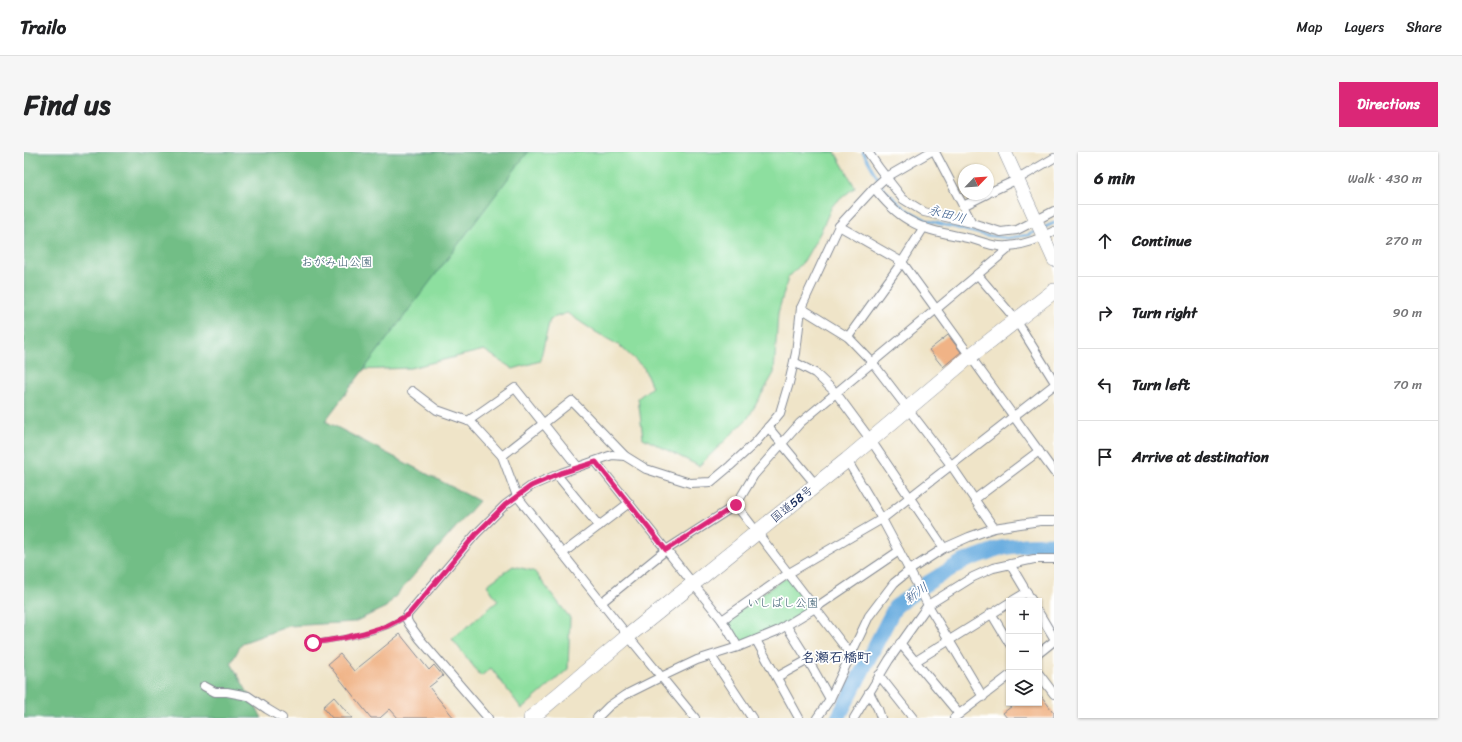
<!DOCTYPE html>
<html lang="en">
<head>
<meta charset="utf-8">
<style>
	body { margin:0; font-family:Sriracha,"Klee One",sans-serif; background:#f6f6f6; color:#202124 }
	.controls { position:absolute; right:12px; bottom:12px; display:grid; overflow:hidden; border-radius:0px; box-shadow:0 1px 3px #0004 }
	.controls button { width:36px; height:36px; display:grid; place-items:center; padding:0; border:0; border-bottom:1px solid #e0e0e0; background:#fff; color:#202124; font:20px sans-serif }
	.compass { position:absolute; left:934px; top:12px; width:36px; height:36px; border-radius:50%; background:#fff; box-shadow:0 1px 3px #0004; rotate:65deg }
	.stop { position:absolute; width:12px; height:12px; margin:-9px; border:3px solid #db2777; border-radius:50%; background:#fff }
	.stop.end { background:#db2777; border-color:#fff; box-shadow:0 1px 4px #0008 }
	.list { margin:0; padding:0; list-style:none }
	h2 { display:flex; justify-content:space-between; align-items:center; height:52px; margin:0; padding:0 16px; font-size:17px }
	h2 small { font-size:13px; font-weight:400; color:#757577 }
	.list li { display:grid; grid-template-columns:26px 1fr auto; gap:12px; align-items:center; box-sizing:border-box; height:72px; padding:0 16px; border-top:1px solid #e0e0e0 }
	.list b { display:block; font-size:15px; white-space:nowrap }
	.list em { font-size:13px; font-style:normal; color:#757577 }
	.icon { flex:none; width:22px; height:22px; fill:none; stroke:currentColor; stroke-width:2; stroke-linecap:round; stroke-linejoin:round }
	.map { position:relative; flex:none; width:1030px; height:566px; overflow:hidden; border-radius:0px }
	header { display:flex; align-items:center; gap:24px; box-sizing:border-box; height:56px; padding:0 20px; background:#fff; border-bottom:1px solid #e0e0e0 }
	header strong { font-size:19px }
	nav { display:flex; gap:22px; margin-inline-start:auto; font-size:14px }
	.intro { display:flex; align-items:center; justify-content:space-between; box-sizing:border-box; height:96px; padding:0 24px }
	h1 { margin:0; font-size:28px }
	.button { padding:10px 18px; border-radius:0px; background:#db2777; color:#fff; font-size:14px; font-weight:700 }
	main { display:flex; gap:24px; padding:0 24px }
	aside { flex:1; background:#fff; border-radius:0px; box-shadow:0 1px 3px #0004 }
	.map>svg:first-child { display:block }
</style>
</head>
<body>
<header>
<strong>Trailo</strong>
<nav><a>Map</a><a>Layers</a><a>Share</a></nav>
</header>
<div class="intro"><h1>Find us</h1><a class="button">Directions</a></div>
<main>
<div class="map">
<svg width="1030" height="566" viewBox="0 0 1030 566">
	<rect width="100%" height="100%" fill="#fff"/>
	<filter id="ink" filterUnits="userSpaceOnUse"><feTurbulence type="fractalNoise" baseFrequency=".025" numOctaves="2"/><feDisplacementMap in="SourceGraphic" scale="8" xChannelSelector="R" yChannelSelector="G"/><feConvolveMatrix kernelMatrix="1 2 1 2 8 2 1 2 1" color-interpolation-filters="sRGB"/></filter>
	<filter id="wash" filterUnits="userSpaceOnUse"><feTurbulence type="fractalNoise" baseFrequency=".012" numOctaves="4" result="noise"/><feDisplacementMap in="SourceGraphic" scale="16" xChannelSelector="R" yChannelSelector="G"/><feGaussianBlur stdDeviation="0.9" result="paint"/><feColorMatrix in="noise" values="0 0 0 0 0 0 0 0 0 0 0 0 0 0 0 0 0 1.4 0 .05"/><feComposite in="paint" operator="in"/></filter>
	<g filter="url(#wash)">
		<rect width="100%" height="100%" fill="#efe4c8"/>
		<g fill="#8ddf9f" stroke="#54877e">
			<path d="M167,0H811L831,35L808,54L796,81L780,109L764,126L754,161L750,221L724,266L675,314L619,286L614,246L628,235L620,216L596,194L570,179L543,161L526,167L516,209L489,217L460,198L386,216L331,218Z"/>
			<path d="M489,414L510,419L546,466L544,517L498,557L467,516L457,524L428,487L474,449L463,433Z"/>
			<path d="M764,424L789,457L716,494L700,468Z"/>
		</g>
		<path fill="#72be86" stroke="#467672" d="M0,0H504L301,269L455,349L362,455L330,470L265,474L218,491L207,511L238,566H0Z"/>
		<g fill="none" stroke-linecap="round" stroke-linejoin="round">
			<g stroke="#6caee0" stroke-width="2.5">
				<path d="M839,0L859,36L880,56L905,69L960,83L983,86L1004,83L1013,79"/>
				<path d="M1019,76L1030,71"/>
			</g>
			<path stroke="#6caee0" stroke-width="15" d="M814,566L871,455L902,432L938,410L976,396L1001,393L1030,392"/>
		</g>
		<g id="blocks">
			<g fill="#f0b386">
				<path d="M924,183L937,200L919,215L905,198Z"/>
				<path d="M376,482L405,518L410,513L419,524L405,535L430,566H374L366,557L356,566H347L304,512L316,502L330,519Z"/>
				<path d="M1015,541L1030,561V566H983L979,561L992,551H1015Z"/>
				<path d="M310,545L328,566H308L299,555Z"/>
			</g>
		</g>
	</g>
	<g filter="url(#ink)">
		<use href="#blocks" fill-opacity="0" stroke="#858a93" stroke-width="1"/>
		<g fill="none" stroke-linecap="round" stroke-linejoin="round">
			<g stroke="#858a93" stroke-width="5.5">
				<path id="lane" d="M289,491C314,487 340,484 364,474C370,471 377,467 383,464"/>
			</g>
			<g stroke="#858a93" stroke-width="10">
				<g id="street">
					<path d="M844,0L855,16L879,47L900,60L948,71L977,80L993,78L1030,59"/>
					<path d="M911,0L948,71"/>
					<path d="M850,36C860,48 871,61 886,69C904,80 927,82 948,87C959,90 972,96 984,94C1000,93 1016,87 1030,79"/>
					<path d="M964,41L994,27L1030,6"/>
					<path d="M939,54L963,42"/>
					<path d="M815,74L878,110L1030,320"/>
					<path d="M953,122L992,168L1030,229"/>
					<path d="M777,156L824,185L848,210L927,313L970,376"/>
					<path d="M824,185L878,110L900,75"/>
					<path d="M770,210L791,221L812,241L846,287L920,396"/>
					<path d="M388,239L413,258L447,270L478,304L493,344L604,484L671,566"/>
					<path d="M444,269L491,236L554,315"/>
					<path d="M744,275L792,333"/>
					<path d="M478,304L548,249L601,304"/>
					<path d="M823,308L858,367L904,453L959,545"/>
					<path d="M572,310L698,468L765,421L858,367L1030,233"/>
					<path d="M533,323L575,374"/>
					<path d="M951,347L1015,299"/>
					<path d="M712,353L827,503"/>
					<path d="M539,401L605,351"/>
					<path d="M986,412L1008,449"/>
					<path d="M988,449L1003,440"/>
					<path d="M578,450L642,398L712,353L730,323L776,271L983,98L982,95"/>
					<path d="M967,461L985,491"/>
					<path d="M1015,461L1030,486"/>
					<path d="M698,468L714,495"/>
					<path d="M762,473L784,508L806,547"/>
					<path d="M732,488L775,566"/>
					<path d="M876,491L935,562"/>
					<path d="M1015,501L1030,489"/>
					<path d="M687,504L728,566"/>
					<path d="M892,509L985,451"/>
					<path d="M1015,522L1030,542"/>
					<path d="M855,523L889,566"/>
					<path d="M753,525L784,508"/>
					<path d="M180,534L191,540H203L224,544L243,557L258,566"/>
					<path d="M845,540L854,557L857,566"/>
					<path d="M464,566L396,487L385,472L383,468V463L452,382L481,353L507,334L537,321L588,303L601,304L622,317L666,331L687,330L706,314L732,290L756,261L765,231L772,201L777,156L815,74L850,36L861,26L906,0"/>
					<path d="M573,566L585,554L601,543L637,525L673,508L714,495L753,479L791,456L875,399"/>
					<path d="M793,566L806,547L845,464L870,431L886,418L920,396L945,385L970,376L1016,369H1030"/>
					<path d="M830,566L865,508L904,453L949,425L969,416L1010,407H1030"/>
					<path d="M930,566L985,524"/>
				</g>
			</g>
			<g stroke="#858a93" stroke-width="14">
				<path id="primary" d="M981,0L1030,108"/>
			</g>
			<g stroke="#858a93" stroke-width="16">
				<path id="highway" d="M507,566L604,484L823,308L945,205L1030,139"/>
			</g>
			<use href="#lane" stroke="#fff" stroke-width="4"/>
			<use href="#street" stroke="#fff" stroke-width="8"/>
			<use href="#primary" stroke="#fff" stroke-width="13"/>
			<use href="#highway" stroke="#fff" stroke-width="15"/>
		</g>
	</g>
	<g fill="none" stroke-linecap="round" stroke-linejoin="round" filter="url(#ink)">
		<path stroke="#db2777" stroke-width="5" d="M289,491L319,486L340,481L363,474L384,463L452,382L481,353L507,334L537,321L572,310L642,398L712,353"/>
	</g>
	<g text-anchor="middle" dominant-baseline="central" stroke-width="3.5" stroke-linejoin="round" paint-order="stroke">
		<g font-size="12" fill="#385b6e" stroke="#fff">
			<text x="313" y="110">おがみ山公園</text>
			<text x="759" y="451">いしばし公園</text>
		</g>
		<g font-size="12" fill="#1b2f5e" stroke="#fff">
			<text transform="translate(768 352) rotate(-39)">国道58号</text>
		</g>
		<g font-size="13" font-style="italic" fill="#375b8c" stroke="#fff">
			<text transform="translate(923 62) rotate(15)">永田川</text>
			<text transform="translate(892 441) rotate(-35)">新川</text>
		</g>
		<g font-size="14" font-weight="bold" fill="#1b2f5e" stroke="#fff">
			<text x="812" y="505">名瀬石橋町</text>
		</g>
	</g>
</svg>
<div class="controls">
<button>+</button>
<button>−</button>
<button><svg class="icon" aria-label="layers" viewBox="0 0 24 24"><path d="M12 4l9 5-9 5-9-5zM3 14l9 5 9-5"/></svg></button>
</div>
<svg class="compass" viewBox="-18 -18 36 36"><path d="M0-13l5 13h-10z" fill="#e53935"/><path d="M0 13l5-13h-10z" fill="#757577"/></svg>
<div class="stop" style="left:289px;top:491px"></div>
<div class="stop end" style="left:712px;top:353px"></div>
</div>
<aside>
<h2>6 min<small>Walk · 430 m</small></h2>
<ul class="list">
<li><svg class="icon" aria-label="ahead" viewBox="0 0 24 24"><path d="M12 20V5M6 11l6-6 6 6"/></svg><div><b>Continue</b></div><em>270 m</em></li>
<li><svg class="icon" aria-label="right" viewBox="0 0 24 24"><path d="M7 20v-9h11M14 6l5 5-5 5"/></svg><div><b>Turn right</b></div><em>90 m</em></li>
<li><svg class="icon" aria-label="left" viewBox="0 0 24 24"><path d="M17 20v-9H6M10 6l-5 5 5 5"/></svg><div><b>Turn left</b></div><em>70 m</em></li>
<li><svg class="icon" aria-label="arrive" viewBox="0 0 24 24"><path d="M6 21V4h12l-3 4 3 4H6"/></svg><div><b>Arrive at destination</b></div></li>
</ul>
</aside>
</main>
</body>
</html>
